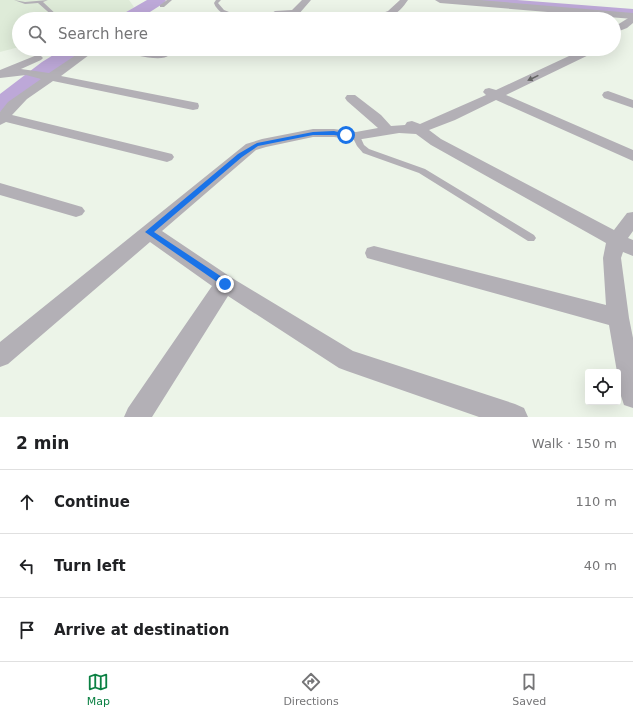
<!DOCTYPE html>
<html lang="en">
<head>
<meta charset="utf-8">
<style>
	body { margin:0; font-family:"DejaVu Sans",sans-serif; background:#f6f6f6; color:#202124 }
	.controls { position:absolute; right:12px; bottom:12px; display:grid; overflow:hidden; border-radius:4px; box-shadow:0 4px 16px #0002 }
	.controls button { width:36px; height:36px; display:grid; place-items:center; padding:0; border:0; border-bottom:1px solid #e0e0e0; background:#fff; color:#202124; font:20px sans-serif }
	.stop { position:absolute; width:12px; height:12px; margin:-9px; border:3px solid #1a73e8; border-radius:50%; background:#fff }
	.stop.end { background:#1a73e8; border-color:#fff; box-shadow:0 1px 4px #0008 }
	.list { margin:0; padding:0; list-style:none }
	h2 { display:flex; justify-content:space-between; align-items:center; height:52px; margin:0; padding:0 16px; font-size:17px }
	h2 small { font-size:13px; font-weight:400; color:#757577 }
	.list li { display:grid; grid-template-columns:26px 1fr auto; gap:12px; align-items:center; box-sizing:border-box; height:64px; padding:0 16px; border-top:1px solid #e0e0e0 }
	.list b { display:block; font-size:15px; white-space:nowrap }
	.list em { font-size:13px; font-style:normal; color:#757577 }
	.icon { flex:none; width:22px; height:22px; fill:none; stroke:currentColor; stroke-width:2; stroke-linecap:round; stroke-linejoin:round }
	.map { position:relative; flex:none; width:633px; height:417px; overflow:hidden }
	.search { position:absolute; background:#fff; box-shadow:0 4px 16px #0002; left:12px; right:12px; top:12px; height:44px; display:flex; align-items:center; gap:10px; box-sizing:border-box; padding:0 14px; border-radius:22px; color:#757577; font-size:15px }
	.sheet { height:244px; background:#fff }
	nav { display:flex; justify-content:space-around; align-items:center; box-sizing:border-box; height:56px; border-top:1px solid #e0e0e0; background:#fff; font-size:11px; color:#757577 }
	nav a { display:grid; justify-items:center; gap:2px }
	nav .on { color:#0b8043 }
	.map>svg:first-child { display:block }
</style>
</head>
<body>
<div class="map">
<svg width="633" height="417" viewBox="0 0 633 417">
	<rect width="100%" height="100%" fill="#ecf4e8"/>
	<path fill="#deebd8" d="M0,0H129L134,7L118,19H19V47L0,52Z"/>
	<g fill="none" stroke-linecap="round" stroke-linejoin="round">
		<path fill="#bda8d8" fill-rule="evenodd" d="M476,0H517L633,9V15L481,3Z"/>
		<g fill="#bda8d8" fill-rule="evenodd">
			<path d="M147,0H166L164,3L139,19H118L121,15Z"/>
			<path d="M63,49H87L84,53L56,70L8,110L0,112V94L42,62Z"/>
		</g>
		<g fill="#b3b0b6" fill-rule="evenodd">
			<path d="M14,0L25,2L48,0L43,2L59,17L55,18L38,3L25,4Z"/>
			<path d="M167,0H172L164,7H160V5Z"/>
			<path d="M216,0H221L218,3L224,10L244,18C234,21 217,13 214,3Z"/>
			<path d="M353,134H359L364,145L369,149L425,169L534,235L536,238L534,241H528L419,173L363,153L357,146L352,136Z"/>
		</g>
		<g fill="#b3b0b6" fill-rule="evenodd">
			<path d="M302,0H311L298,15L280,16L275,19H263L275,11L292,10Z"/>
			<path d="M400,0H408C397,16 389,19 370,19L372,17L388,11Z"/>
			<path d="M633,15V23L627,28L614,33V27Z"/>
			<path d="M85,49H97L61,76L193,102L198,103L199,106L198,109L193,110L53,81L27,99L12,115L172,154L174,157L172,160L167,162L6,122L0,125V112L8,102L41,79L26,75L0,78V70L37,55L41,56L43,58L41,60L21,69L49,73Z"/>
			<path d="M120,49C129,49 164,49 169,55C162,63 131,54 121,51Z"/>
			<path d="M584,49H598L597,51L506,95L633,150V161L496,100L455,120L429,130L441,139L614,230L627,213L633,212V231L628,238L633,240V256L623,252L621,258L629,318L633,338V408L624,405L621,396L618,372H617L609,325L367,258L365,253L367,248L374,246L606,305L603,258L606,243L431,145L416,134L399,133L356,140L334,137H313L266,147L256,150L162,231L232,278L353,351L515,404L524,408L528,417H479L347,371L339,368L228,296L152,417H124L128,408L212,286L150,242L8,364L0,367V342L246,144L262,139L313,129H334L356,132L378,128L347,101L345,98L347,95H355L381,115L391,126L405,125L407,122L412,121L420,124L486,95L483,92L485,89L489,88L496,90Z"/>
			<path d="M608,91L633,100V108L604,98L602,95L604,92Z"/>
			<path d="M0,183L82,207L85,211L82,215L76,217L0,195Z"/>
		</g>
		<path fill="#b3b0b6" fill-rule="evenodd" d="M435,0H480L633,13V19L440,3Z"/>
	</g>
	<defs><path id="oneway-solid" d="M-6-.8H1V-3.2L6.5 0L1 3.2V.8H-6Z"/></defs>
	<use fill="#646464" href="#oneway-solid" transform="translate(533 78) rotate(154)"/>
	<path fill="#1a73e8" d="M334,131L349,135L346,137L334,135H313L258,146L242,157L154,232L228,281V286H223L145,232L238,154L257,143L313,132Z"/>
</svg>
<div class="controls">
<button><svg class="icon" aria-label="locate" viewBox="0 0 24 24"><circle cx="12" cy="12" r="6"/><path d="M12 2v4M12 18v4M2 12h4M18 12h4"/></svg></button>
</div>
<div class="stop" style="left:346px;top:135px"></div>
<div class="stop end" style="left:225px;top:284px"></div>
<div class="search"><svg class="icon" aria-label="search" viewBox="0 0 24 24"><circle cx="10" cy="10" r="6"/><path d="M15 15l6 6"/></svg>Search here</div>
</div>
<section class="sheet">
<h2>2 min<small>Walk · 150 m</small></h2>
<ul class="list">
<li><svg class="icon" aria-label="ahead" viewBox="0 0 24 24"><path d="M12 20V5M6 11l6-6 6 6"/></svg><div><b>Continue</b></div><em>110 m</em></li>
<li><svg class="icon" aria-label="left" viewBox="0 0 24 24"><path d="M17 20v-9H6M10 6l-5 5 5 5"/></svg><div><b>Turn left</b></div><em>40 m</em></li>
<li><svg class="icon" aria-label="arrive" viewBox="0 0 24 24"><path d="M6 21V4h12l-3 4 3 4H6"/></svg><div><b>Arrive at destination</b></div></li>
</ul>
</section>
<nav>
<a class="on"><svg class="icon" aria-label="map" viewBox="0 0 24 24"><path d="M3 6l6-2 6 2 6-2v14l-6 2-6-2-6 2zM9 4v14M15 6v14"/></svg>Map</a>
<a><svg class="icon" aria-label="directions" viewBox="0 0 24 24"><path d="M12 3l9 9-9 9-9-9zM9 14v-3h6M13 9l2 2-2 2"/></svg>Directions</a>
<a><svg class="icon" aria-label="saved" viewBox="0 0 24 24"><path d="M7 4h10v16l-5-4-5 4z"/></svg>Saved</a>
</nav>
</body>
</html>
